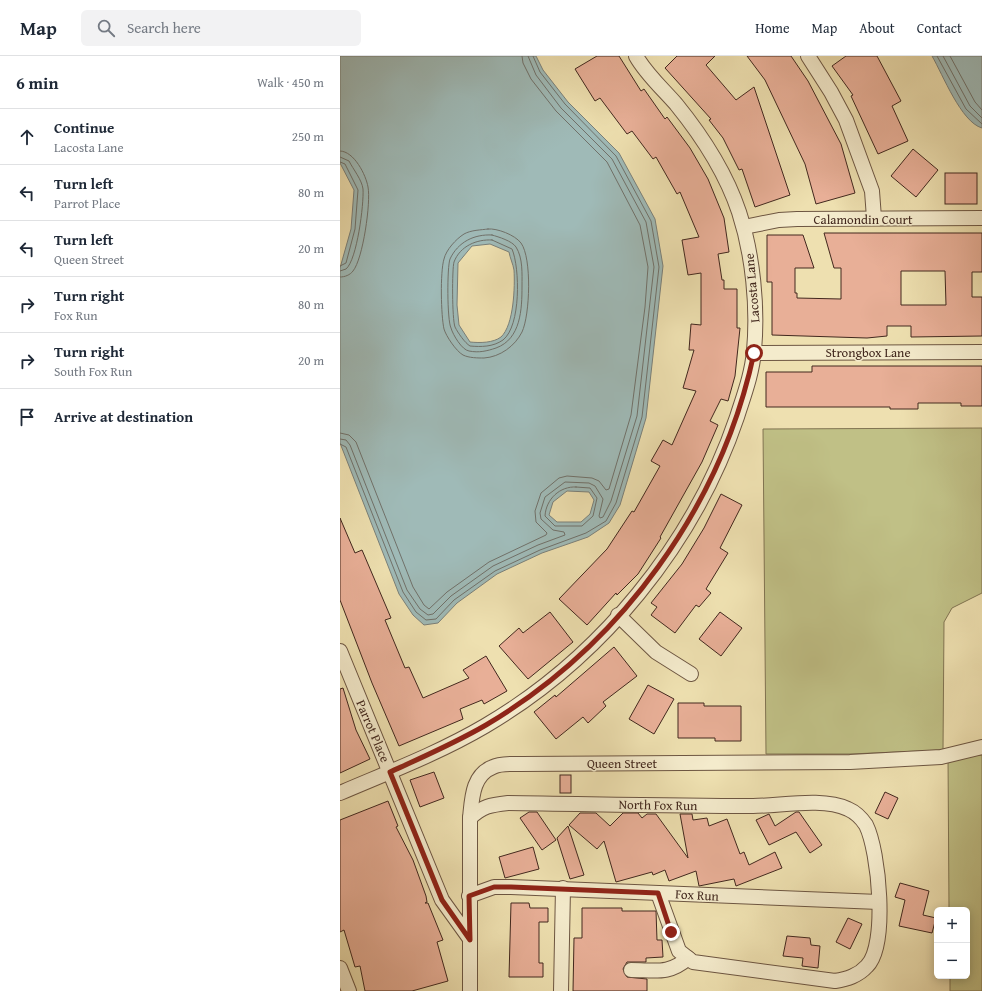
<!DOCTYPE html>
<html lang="en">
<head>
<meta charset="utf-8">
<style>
	body { margin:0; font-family:"Gentium Book Plus",serif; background:#f2f2f3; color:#1f2937 }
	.controls { position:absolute; right:12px; bottom:12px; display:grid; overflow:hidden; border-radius:6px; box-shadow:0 2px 10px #0003 }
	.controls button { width:36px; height:36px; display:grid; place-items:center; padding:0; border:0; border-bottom:1px solid #e0e1e3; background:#fff; color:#1f2937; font:20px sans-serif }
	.stop { position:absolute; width:12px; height:12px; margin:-9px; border:3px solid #8f2418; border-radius:50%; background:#fff }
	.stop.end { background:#8f2418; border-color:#fff; box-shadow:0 1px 4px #0008 }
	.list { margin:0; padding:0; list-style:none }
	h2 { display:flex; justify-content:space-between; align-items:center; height:52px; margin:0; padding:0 16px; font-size:17px }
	h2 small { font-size:13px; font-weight:400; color:#747a83 }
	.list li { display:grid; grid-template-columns:26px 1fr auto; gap:12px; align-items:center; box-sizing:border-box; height:56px; padding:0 16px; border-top:1px solid #e0e1e3 }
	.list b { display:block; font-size:15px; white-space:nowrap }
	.list p { margin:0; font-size:13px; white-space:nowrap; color:#747a83 }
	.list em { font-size:13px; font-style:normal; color:#747a83 }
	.icon { flex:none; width:22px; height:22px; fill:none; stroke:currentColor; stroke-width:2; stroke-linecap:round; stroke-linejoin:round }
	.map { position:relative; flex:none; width:642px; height:935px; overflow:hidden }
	header { display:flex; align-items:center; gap:24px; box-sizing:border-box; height:56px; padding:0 20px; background:#fff; border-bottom:1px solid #e0e1e3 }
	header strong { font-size:19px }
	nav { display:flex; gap:22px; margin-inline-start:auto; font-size:14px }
	.search { width:280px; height:36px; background:#f2f2f3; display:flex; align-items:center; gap:10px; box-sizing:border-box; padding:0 14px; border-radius:6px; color:#747a83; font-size:15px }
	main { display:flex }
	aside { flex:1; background:#fff }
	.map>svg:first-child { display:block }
</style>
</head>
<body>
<header>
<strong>Map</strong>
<div class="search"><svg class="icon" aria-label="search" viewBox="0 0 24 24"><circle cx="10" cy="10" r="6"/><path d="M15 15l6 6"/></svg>Search here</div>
<nav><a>Home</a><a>Map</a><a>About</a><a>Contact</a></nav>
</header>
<main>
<aside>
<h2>6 min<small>Walk · 450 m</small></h2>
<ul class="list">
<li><svg class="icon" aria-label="ahead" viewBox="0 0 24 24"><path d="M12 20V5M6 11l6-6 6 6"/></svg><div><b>Continue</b><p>Lacosta Lane</p></div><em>250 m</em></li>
<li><svg class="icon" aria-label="left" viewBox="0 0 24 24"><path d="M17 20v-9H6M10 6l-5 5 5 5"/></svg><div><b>Turn left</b><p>Parrot Place</p></div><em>80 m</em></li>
<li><svg class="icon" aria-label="left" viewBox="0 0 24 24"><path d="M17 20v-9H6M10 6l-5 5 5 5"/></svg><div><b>Turn left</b><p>Queen Street</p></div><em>20 m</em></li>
<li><svg class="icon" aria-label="right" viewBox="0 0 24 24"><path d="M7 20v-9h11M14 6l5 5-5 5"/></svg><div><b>Turn right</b><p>Fox Run</p></div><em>80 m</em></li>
<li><svg class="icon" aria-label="right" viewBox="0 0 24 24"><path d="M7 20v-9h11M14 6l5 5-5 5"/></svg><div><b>Turn right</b><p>South Fox Run</p></div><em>20 m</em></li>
<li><svg class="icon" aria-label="arrive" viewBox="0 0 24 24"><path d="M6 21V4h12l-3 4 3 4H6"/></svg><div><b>Arrive at destination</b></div></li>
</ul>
</aside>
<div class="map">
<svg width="642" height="935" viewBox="0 0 642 935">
	<rect width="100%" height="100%" fill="#eee0b0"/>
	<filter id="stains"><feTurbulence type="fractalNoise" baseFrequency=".005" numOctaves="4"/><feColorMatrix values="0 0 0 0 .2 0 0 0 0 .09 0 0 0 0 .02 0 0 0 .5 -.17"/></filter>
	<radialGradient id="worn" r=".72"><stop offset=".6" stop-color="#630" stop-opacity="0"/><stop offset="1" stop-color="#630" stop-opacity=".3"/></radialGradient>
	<g fill="#c0c086" stroke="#817452">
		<path d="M642,372V537L612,552L604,566L603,694L510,698H426L423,373Z"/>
		<path d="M642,699V935H610V920H627V854H609L608,700Z"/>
	</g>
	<g fill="#9fbab7" stroke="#7a807a" fill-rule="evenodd">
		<path d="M0,0H196L203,14L228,46L279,97L315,163L323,210L306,362L280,449L269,467L248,481L202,497L157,518L117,547L98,567L84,569L73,559L59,538L0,387V212L11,173L14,134L0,107ZM150,188L169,196C170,202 173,208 174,214C175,230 174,269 161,281C153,287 140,287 130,286L119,269L117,249L118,207L132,190ZM227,435L249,436L254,444L250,458L241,466H217L209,459L213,446Z"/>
		<path d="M592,0H642V72C621,66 603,19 592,0Z"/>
	</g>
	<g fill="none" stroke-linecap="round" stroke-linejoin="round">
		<g stroke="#70716a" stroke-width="1">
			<path d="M597,0L626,53L642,68"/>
			<path d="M603,0L630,50L642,62"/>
			<path d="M610,0L635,46L642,54"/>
			<path d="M0,95C14,95 26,119 28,131C31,146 23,203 13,215C10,219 5,221 0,221"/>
			<path d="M0,101L9,105C13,113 22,124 23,133C24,148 17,204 6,213L0,215"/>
			<path d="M0,106L5,108L18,134L15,173L6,207L0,210"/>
			<path d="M148,173C157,172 175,179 181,187C192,202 190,259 182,276C175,290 160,301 144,302C138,302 129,302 123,299C116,295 106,280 104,273C101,260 100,216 104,203C106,194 116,183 124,178C131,174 141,174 148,173Z"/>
			<path d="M152,179C159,181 172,185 176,191C183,202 182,218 182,230C182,253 181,283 156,292C147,295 139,297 129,295C122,294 113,279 111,272C107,264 107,211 110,203C118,186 134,178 152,179Z"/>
			<path d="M152,184L172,193C180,212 181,270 163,284C153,291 141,291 130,290C125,287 118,277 115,271C112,263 112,213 114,206C120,190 137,183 152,184Z"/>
			<path d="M0,377L9,379L16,386L73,531L84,549L89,553L107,536L149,506L206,479L207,477L196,466L195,455L201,437L219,422L227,420L252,422L259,425L266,434L269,433L291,359L305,251L308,211L300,169L267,106L216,55L191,23L183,7L182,0"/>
			<path d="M0,383L6,384L10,389L67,534L80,553L88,559L93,558L111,540L153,510L198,489L225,479L224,476L213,474L201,463L200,457L205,441L225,426L249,427L255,430L263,443L259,460L260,462L263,461L271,445L297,360L314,211L306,166L272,103L221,52L196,19L188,0"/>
			<path d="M0,388L6,391L63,536L76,556L86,564L96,563L114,544L155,515L200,494L246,477L266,465L276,447L302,361L319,211L311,165L276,100L225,48L200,16L193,0"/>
			<path d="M236,431L250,432L257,442L253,460L242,470H215L205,460C206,443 220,430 236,431Z"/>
		</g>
	</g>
	<g fill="#e8af97" stroke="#42281e" fill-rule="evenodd">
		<path d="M257,0H279L301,35L304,33L325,63L327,61L350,92L368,123L384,162L389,196L378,198L382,224H384V233H397V272H400L395,320L388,345L381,343L370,365L378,369L362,406L320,481L321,482L298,518L277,539L276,537L247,569L219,543L267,493L292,455L294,456L320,410L311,405L323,384L332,389L356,335L343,332L354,294H349L351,268L361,269V217L348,219L342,184L359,181L340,136L337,138L316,101L313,103L292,75L287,78L260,42L255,45L235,13Z"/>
		<path d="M337,0H375L366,9L396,44L414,31L450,139L415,151L402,113L399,114L383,82L369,64L371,63L325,12Z"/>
		<path d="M407,0H451L468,25L501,88L515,137L476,148L465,108L425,24Z"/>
		<path d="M506,0H537L561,45L552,50L568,85L538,98L511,40L513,39L492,10Z"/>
		<path d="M573,93L598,114L576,141L551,120Z"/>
		<rect x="605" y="117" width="32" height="31"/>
		<path d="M484,177H642V216H632V241H642V280L571,281V270H547V280L527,282L432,279V226H427V179H463L474,212H455V237H457V242L501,243V212H494ZM561,215H605L606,249H561Z"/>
		<path d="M472,310H642V350H621V347H578V353H550V351H426V316H472Z"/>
		<path d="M381,438L402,449L380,492L388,497L366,533L371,537L359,551L356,549L335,577L311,559L317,551L311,547L342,508L364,472Z"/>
		<path d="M0,462L15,497L22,494L51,562L45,564L65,612L69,611L83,642L129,622L123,614L146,600L167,635L144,648L142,644L120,653L123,663L59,690L32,627L0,544Z"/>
		<path d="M210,556L233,586L188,623L159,590L179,572L183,577Z"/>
		<path d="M380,556L402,572L381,600L359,583Z"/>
		<path d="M274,591L297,620L263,646L266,650L248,667L243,661L216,683L194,656L215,639L216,641Z"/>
		<path d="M308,629L334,643L314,678L289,663Z"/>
		<path d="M3,632L16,674L30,703L0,717V633Z"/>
		<path d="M338,647H364V650H401V685H375V682H338Z"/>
		<path d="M94,716L104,742L80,751L70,724Z"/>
		<rect x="220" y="719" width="11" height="18"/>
		<path d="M545,736L558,742L548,763L535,757Z"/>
		<path d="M48,745L58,770L56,771L73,804L86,840L87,846L85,847H88L103,884L97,886L108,925L72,935H25L20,910L15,911L4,874L0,876V764Z"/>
		<path d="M189,756H197L216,784L202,794L180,762Z"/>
		<path d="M456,756H459L482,789L470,797L456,776L429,789L416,764L429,758L435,770Z"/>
		<path d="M240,757H256L270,770L283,757H298L302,762L307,758H316L348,802L340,758H352L353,764L367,762L369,770L387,763L400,798L404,796L409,809L435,796L442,812L396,830L394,823L359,830L356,815L329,825L325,814L313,819L312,816L276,826L264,785L257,793L229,769Z"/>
		<path d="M228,770L244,819L230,823L217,782Z"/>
		<path d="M193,791L199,813L165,822L159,801Z"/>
		<path d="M560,827L589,835L583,859L596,862L592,877L559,870L565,844L555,841Z"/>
		<path d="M171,847H189L190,852H208V866H199V907H203V921H169Z"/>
		<path d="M242,852H282V855H316L317,884H322L323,901L306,902V906H287L283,913L287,921L307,923V935H233L234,882H242Z"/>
		<path d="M508,862L522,868L510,893L496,886Z"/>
		<path d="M447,880L470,882L471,889L480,890L478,912L462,910L463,902L443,900Z"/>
	</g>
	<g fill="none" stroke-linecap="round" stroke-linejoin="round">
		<g stroke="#6d5642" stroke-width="16">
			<g id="street">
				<path d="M468,0L491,36L506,64L532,135L534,162"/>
				<path d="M404,171L439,164L457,163L642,162"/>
				<path d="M414,297L642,296"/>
				<path d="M278,559L316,596L351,618"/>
				<path d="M0,595L102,844L130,883"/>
				<path d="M0,737C49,716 99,697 145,670C261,602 354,488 397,361C404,339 412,318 414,295C418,251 413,199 399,156C386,117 362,80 336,48C323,33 306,18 296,0"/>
				<path d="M130,762C143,750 150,749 168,747C250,748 331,750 413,750C441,750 482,741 508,753C515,756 522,763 526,769C539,795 548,889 527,910C518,920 507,923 495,925L353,906L339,895L318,837"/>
				<path d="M129,840L154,831H171L539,846"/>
				<path d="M0,912L9,935"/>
				<path d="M291,914C315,914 329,919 348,902"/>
				<path d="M130,935V762C132,743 132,719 153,711C160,707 173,708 181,708L510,706L601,701L642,691"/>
				<path d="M221,935L223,832"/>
			</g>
		</g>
		<use href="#street" stroke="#f4ebcc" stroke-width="14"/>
	</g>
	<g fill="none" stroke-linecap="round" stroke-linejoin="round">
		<path stroke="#8f2418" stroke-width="5" d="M331,876L318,837L171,831H154L129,840L130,884L102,844L50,716C83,701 115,687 146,669C281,589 381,451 414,297"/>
	</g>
	<g text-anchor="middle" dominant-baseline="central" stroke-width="3" stroke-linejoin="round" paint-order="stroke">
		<g font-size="13" fill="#42281e" stroke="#f4ebcc">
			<text x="523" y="163">Calamondin Court</text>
			<text transform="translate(412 232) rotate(-95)">Lacosta Lane</text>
			<text x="528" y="296">Strongbox Lane</text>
			<text transform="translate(33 675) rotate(67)">Parrot Place</text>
			<text x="282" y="707">Queen Street</text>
			<text transform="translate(318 749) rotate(1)">North Fox Run</text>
			<text transform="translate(357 839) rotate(3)">Fox Run</text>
		</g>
	</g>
	<rect width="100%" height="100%" filter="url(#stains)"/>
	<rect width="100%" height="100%" fill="url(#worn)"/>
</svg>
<div class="controls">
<button>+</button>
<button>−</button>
</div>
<div class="stop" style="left:414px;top:297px"></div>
<div class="stop end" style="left:331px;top:876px"></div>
</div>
</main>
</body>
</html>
